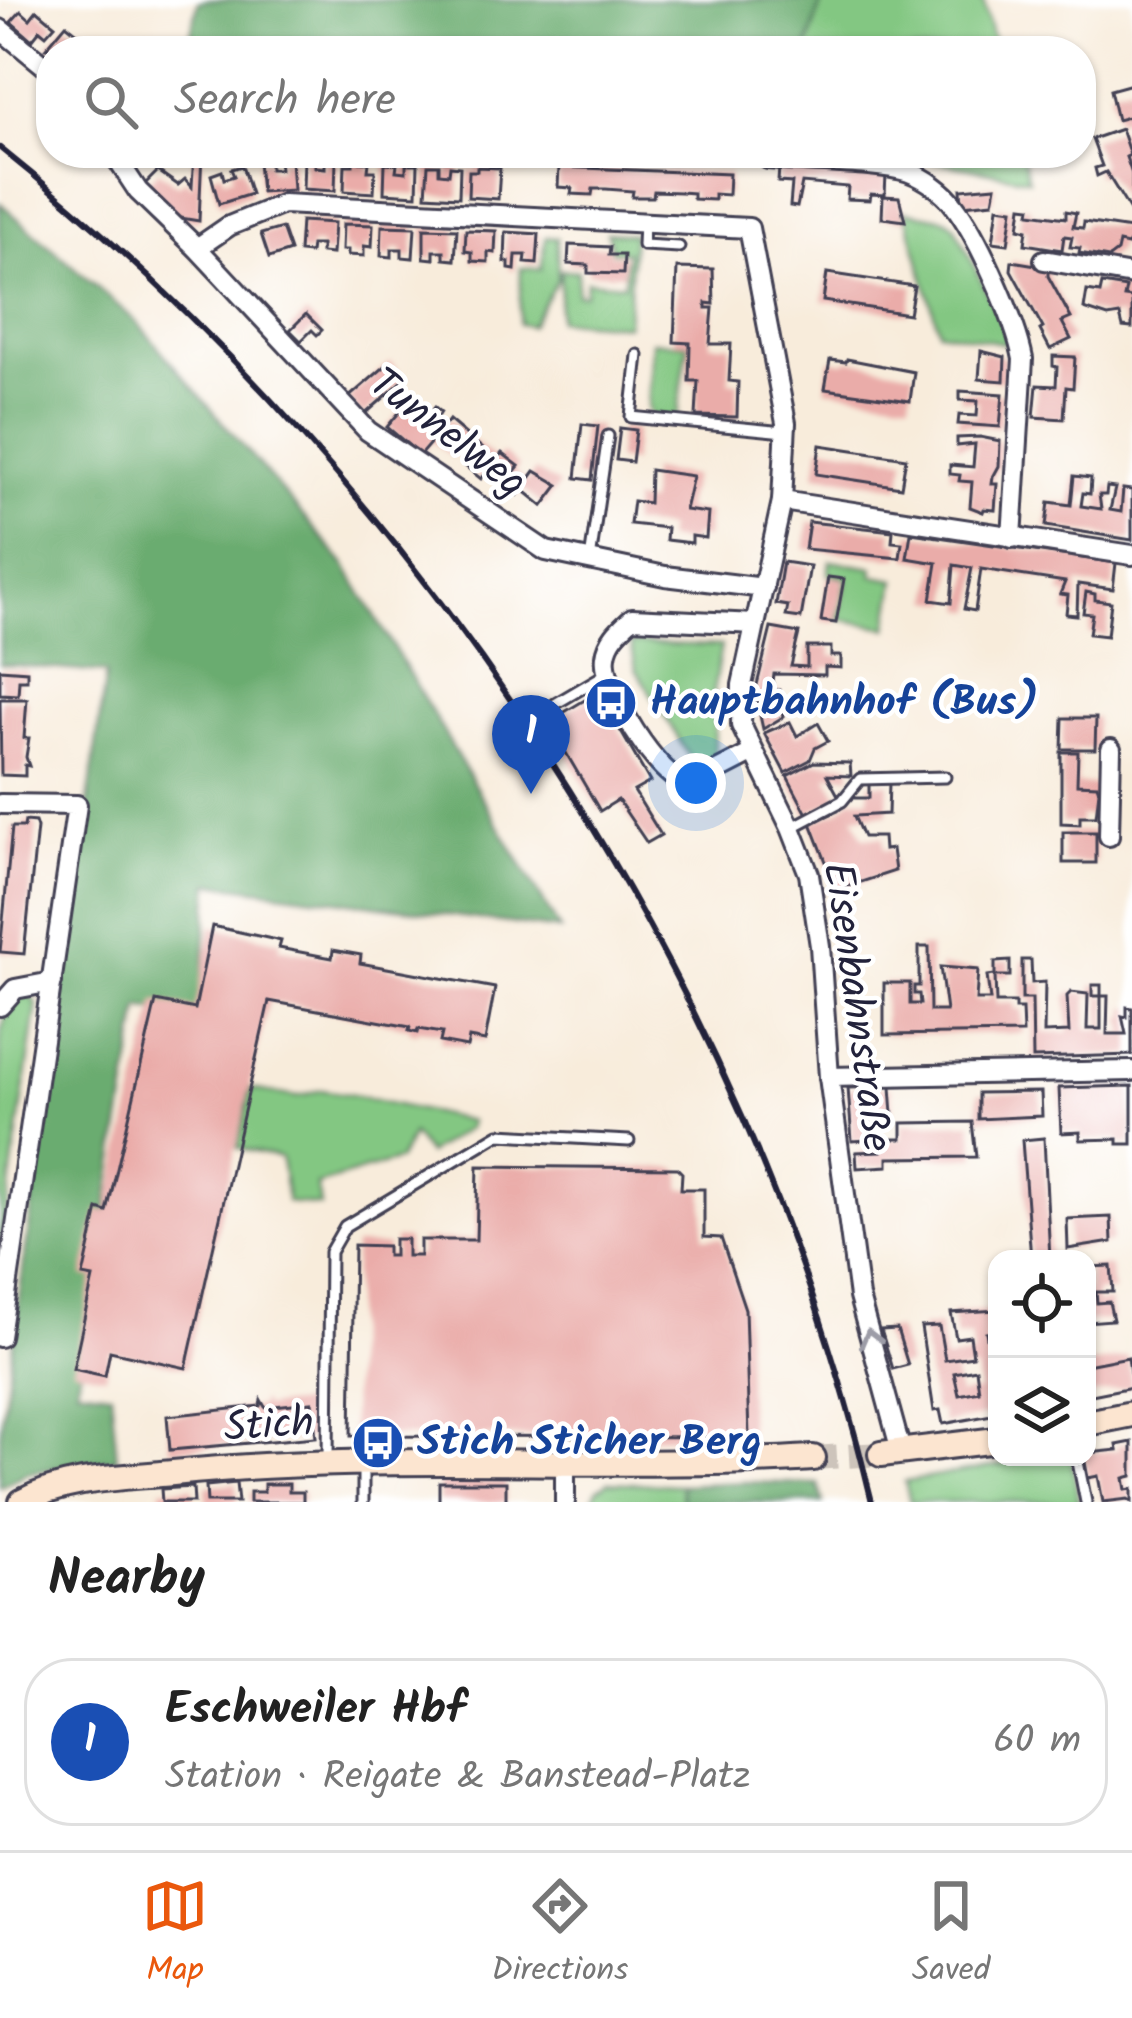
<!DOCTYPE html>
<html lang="en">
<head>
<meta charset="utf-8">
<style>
	body { margin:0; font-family:Kalam,sans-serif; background:#f6f6f6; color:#222 }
	.controls { position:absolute; right:36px; bottom:36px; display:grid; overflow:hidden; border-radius:24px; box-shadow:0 3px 9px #0004 }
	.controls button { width:108px; height:108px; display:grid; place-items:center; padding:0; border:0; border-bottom:3px solid #e0e0e0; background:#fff; color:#222; font:60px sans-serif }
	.you { position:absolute; left:696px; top:783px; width:42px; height:42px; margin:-30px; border:9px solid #fff; border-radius:50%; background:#1a73e8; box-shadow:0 0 0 18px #1a73e833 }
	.badge { display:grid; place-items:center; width:78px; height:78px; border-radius:50%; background:#ea580c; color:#fff; font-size:39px; font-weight:700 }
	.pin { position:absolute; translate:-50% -99px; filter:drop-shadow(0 3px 6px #0008) }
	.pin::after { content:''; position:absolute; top:63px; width:42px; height:36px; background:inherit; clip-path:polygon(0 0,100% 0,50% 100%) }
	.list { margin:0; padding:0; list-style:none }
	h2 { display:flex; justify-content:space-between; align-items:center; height:156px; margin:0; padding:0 48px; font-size:51px }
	h2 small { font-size:39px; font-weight:400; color:#767676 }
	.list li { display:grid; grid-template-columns:78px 1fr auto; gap:36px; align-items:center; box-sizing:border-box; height:168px; margin:0 24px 24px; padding:0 24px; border:3px solid #e0e0e0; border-radius:48px }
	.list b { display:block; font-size:45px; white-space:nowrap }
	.list p { margin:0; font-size:39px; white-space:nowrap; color:#767676 }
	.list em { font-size:39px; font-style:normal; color:#767676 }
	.icon { flex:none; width:66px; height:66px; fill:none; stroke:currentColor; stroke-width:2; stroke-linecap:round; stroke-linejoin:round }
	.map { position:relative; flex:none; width:1132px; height:1502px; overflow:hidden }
	.search { position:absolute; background:#fff; box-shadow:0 3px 9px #0004; left:36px; right:36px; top:36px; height:132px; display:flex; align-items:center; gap:30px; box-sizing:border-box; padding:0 42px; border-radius:48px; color:#767676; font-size:45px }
	.sheet { height:348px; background:#fff }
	nav { display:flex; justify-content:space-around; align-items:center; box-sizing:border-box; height:168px; border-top:3px solid #e0e0e0; background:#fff; font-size:33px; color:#767676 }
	nav a { display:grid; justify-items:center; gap:6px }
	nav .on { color:#ea580c }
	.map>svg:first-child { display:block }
</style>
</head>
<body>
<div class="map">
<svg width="1132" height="1502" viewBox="0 0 1132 1502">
	<rect width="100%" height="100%" fill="#fff"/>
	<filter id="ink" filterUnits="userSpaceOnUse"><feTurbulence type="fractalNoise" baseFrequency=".00833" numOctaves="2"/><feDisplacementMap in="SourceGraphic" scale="24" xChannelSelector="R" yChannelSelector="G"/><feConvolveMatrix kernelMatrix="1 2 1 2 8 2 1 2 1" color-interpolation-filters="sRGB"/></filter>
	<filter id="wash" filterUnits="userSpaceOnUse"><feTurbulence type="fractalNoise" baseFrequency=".004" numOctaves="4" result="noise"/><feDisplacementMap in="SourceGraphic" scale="48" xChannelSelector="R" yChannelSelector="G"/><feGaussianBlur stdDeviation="2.7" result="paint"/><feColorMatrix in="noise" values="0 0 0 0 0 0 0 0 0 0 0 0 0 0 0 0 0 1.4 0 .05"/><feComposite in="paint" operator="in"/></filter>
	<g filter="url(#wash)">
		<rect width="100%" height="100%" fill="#f8ecdb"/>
		<g fill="#83c782" stroke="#52745e" stroke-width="3">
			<path d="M822,0H983L996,51H806Z"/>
			<path d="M890,153H1022L1028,179Z"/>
			<path d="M905,211L946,219L954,225L1013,345L939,331Z"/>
			<path d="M607,232L633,234L627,325L558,320L561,270L578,271L577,294H585L586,281L624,284L627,252L612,251Z"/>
			<path d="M546,237L557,238L558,279L530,326L519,324L521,268L541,269Z"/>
			<path d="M652,341L688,344L677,418L651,415L648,408Z"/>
			<path d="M830,561L874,568L873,576L896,580L888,628L839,619L847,578L828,574Z"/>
			<path d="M631,643L721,646L714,687L715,762L693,763L636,669Z"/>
			<path d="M24,995L30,996L37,1004L0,1255V1044C3,1024 4,1005 24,995Z"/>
			<path d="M251,1089L296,1097L321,1090L348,1094L470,1121L468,1128L427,1154L412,1134L399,1160L317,1185L320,1206L287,1202L281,1158L238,1148Z"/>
			<path d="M1045,1457H1071L1079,1502H910L905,1482Z"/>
			<path d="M608,1482L681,1485L682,1502H591L597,1490Z"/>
		</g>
		<g fill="#6aac70" stroke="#466756" stroke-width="3">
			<path d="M207,0H822L806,51H187L198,2Z"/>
			<path d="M0,203L137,322L345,565L560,930L210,883L200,1016L140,1008L77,1388L111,1392L117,1458L27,1473L0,1487V1434L106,673L0,664Z"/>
			<path d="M745,1482L818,1484L823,1502H682L681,1485Z"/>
		</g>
		<g id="blocks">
			<g fill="#eaaca9" fill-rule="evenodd">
				<path d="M37,10L55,25L46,35L40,30L32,40L11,22L21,11L30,19Z"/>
				<path d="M66,24L95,47L92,51L46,48Z"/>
				<path d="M1132,84V116L1117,120L1110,90Z"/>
				<path d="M1121,129L1130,155L1126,157L1132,174V214L1106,172L1097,176L1095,168L1102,166L1092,139Z"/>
				<path d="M194,153H202L199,221L175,217L144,185L158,171L178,185L185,179L192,187Z"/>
				<path d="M304,159H315V167L325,168V160H336L335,191L303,189Z"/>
				<path d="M291,160L293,190L261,192L258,162L270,161V169H280L279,161Z"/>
				<path d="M353,161L369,162L368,171H375L374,193L344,191L345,165H353Z"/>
				<path d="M385,163L397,164L396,171L406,172V164H418L417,195L384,193Z"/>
				<path d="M428,165H439V173L449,174L450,166L460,167L459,197L426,195Z"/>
				<path d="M242,166L251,194L219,204L211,175L222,171L224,179L234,176L231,169Z"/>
				<path d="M477,167L500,168L498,199L468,197L469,171H477Z"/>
				<path d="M559,167L729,174L728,195L714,194V200L693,199V193L680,192L654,191L653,197H632L633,191L606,189H593L592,195L571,194L572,188L558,187Z"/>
				<path d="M779,167L886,174L885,195L871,194L870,200L847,199L848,187L802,183L797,207L790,206L792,183L778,182Z"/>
				<path d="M996,186L993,202L962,205L961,189Z"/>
				<path d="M883,196L899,197L905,221L882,218Z"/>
				<path d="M1022,206L1031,207L1030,213L1066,218V211L1076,213L1073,227L1083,228L1084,222L1131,229L1132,238L1128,245L1119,243L1117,252L1109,258L1079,253L1080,248L1070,247L1072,237L1064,236L1062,250L1025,244L1027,230L1019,228Z"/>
				<path d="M998,207L1013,209L1008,244L993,242Z"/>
				<path d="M301,221L334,223L332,254L321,253V245H311L310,253L299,252Z"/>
				<path d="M343,224L373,225L372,247L364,246V256L348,255V250H342Z"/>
				<path d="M382,226L415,227L413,258L402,257V249H392V257L381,256Z"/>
				<path d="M282,228L290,251L269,258L261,234Z"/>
				<path d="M424,228L457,229L455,260L444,259V251H434V259L424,258Z"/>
				<path d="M466,230L496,231L495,253L488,252V262L472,261V252L465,251Z"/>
				<path d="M506,232L539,234L537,264L525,263L526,255H516L515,270L509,269V262H505Z"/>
				<path d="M569,245L610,247L609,255H624L623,274L588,273V265L568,264Z"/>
				<path d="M1012,261L1048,267V276L1071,318L1062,322L1071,339L1050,349L1040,330L1043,328L1011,270Z"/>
				<path d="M677,268L713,269L714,304L706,303V308H713L710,344H731L729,381L738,382L737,417L696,416L698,381H689L690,343L674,342Z"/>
				<path d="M827,273L914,286L909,314L823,301Z"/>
				<path d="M1102,284L1126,288L1124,297L1132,298V328L1123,327L1120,315L1108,317L1084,309L1087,291L1100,293Z"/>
				<path d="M306,314L322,330L317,335L312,330L301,341L290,330Z"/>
				<path d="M981,351L1005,357L1004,381L979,379Z"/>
				<path d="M1053,356L1075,357L1073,388L1066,387L1064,419L1034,417L1037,385L1056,386L1057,367L1053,366Z"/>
				<path d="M847,359L914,372L910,401L825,389L830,360L846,362Z"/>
				<path d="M390,362L405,379L363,416L348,398Z"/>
				<path d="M960,391L1003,394L1000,427L958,424L959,415L977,416L978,401L960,400Z"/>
				<path d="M435,407L441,412L429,431L436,437L449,420L496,460L502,453L519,466L514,472L527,482L535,471L559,485L543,506L522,489L518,495L487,472L481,479L465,466L469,460L457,450L452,457L432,441L420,455L387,427L403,408L424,420Z"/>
				<path d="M582,424L598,426L592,480L576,478Z"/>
				<path d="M620,428L636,430L632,462L616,460Z"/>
				<path d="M980,437L1000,441L999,466L993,477L992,484H997L995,510L984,509L983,512L970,507L972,482L959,481L960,475L950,474V465L973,467L975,444L957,446V438Z"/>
				<path d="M820,445L906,458L901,487L816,474Z"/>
				<path d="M650,470L693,476L685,510L708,513L706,538L692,536V543L666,540L667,528L630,524L633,501L649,503Z"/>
				<path d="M1074,476L1091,478L1090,494L1083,493L1081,506L1101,509L1099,495H1106L1107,487L1115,488L1110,510L1121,512L1123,489L1132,490V540L1046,526L1049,502L1071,505Z"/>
				<path d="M809,522L893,531L892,542L902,543L900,558L805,549Z"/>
				<path d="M911,533L1116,563L1113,589L1078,584L1077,615L1066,614L1068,595L1060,594L1065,582L981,569L975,611L964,609L972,568L954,565L951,603L931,600L937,563L907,558Z"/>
				<path d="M783,562L810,566L801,618L786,616L788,606L776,604Z"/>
				<path d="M828,577L844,579L836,623L821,621Z"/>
				<path d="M1086,592L1095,594V600L1111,602L1107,636L1089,634L1092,614L1083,613Z"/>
				<path d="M771,628L799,633L791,666L807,667V647H831V656H841V668L825,667V675L774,674L772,690H779L783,717L763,729L755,693Z"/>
				<path d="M0,669L27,671V680H19L18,695L0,694Z"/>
				<path d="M598,692L650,782L634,791L661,835L647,843L618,800L600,811L548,722Z"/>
				<path d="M0,699H27L24,738H29L26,757L29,766L25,765V776L1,775Z"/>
				<path d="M1063,718H1096L1095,749H1062Z"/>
				<path d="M790,722L797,736L818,723L828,741L815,748L810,760L785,773L764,733Z"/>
				<path d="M1061,752H1078L1077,784L1097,785L1099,791L1096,816H1080V824L1061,823Z"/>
				<path d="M814,762L850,763L851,776L827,775L839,797L807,814L787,776Z"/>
				<path d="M869,783H889L888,814L854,816L863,837H883L884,850L892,849L895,871L837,890L811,823L838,811L852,798H869Z"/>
				<path d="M25,821L35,822L37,828L24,954L0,952L12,827H24Z"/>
				<rect x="1063" y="832" width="33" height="31"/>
				<path d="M212,926L281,941L279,948L332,958L333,950L361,955L360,963L495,988L485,1041L469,1038L467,1047L440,1042L442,1033L418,1029L417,1033L409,1031L410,1027L269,1001L186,1368L110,1351L105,1376L73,1369L93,1278L83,1276L98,1209L107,1212L156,1001L195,1009Z"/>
				<path d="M919,947H929L930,1011H946L940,967L978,970L976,1000H990L987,976L995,975V962L1010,961V976H995L996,1003H1015V1009H1022L1023,1033L884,1035V983H910V1004H920L919,994H914V986H919Z"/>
				<path d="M1022,960H1031L1032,983L1045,982L1044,1033L1069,1032L1067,996L1071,992L1088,994L1087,1029H1101V996H1092V985H1101V996H1108L1107,1034H1126L1122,1016L1127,1017V1007L1132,1008V1055L1033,1058L1032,999H1022Z"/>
				<path d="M1132,1086V1144H1118V1139L1080,1140V1132L1061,1133L1059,1088Z"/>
				<path d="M891,1087L893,1114L866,1115V1122H871L868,1140L852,1141L848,1088Z"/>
				<path d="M1041,1092L1042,1116L978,1119V1093Z"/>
				<path d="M972,1122L976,1157L888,1158V1166L857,1168L856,1152L881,1151V1139H902V1123Z"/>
				<path d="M1044,1138L1050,1259H1031L1022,1140Z"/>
				<path d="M478,1166L677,1168L682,1173L681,1189H704V1237L721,1238L745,1309L749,1437L351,1436L354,1245L387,1246V1256H394V1239H407V1256H420V1240H476Z"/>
				<path d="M1111,1217L1112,1242L1068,1249L1067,1219Z"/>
				<path d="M1111,1266L1113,1292H1096L1097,1303L1109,1302L1113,1320L1087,1322L1089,1267Z"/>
				<path d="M997,1310V1330L986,1332L993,1372L997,1371V1414L943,1424L940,1410L934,1411L921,1327L939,1326L945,1360L973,1356L970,1336L956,1338L951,1313ZM976,1369L979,1391L959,1395L954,1373Z"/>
				<path d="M897,1329L908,1365L893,1369L881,1330Z"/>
				<path d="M1128,1357L1132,1387L1087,1396V1365Z"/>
				<path d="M261,1400L265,1407L312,1402L316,1437L170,1450L167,1416L260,1406Z"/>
				<path d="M1132,1442V1476L1124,1478L1126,1490L1132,1489V1502L1128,1499L1103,1502L1098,1476L1088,1478L1084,1457L1089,1453L1118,1450L1117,1445Z"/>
				<rect x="439" y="1482" width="67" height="20"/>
				<path d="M236,1483L238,1502H207L206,1486Z"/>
				<path d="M264,1484H289V1492H303V1502H250V1492H264Z"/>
				<path d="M193,1487L194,1502H162L161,1489Z"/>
			</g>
		</g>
	</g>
	<g filter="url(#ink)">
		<use href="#blocks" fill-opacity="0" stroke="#424053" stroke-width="3"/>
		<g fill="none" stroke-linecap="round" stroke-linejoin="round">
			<path stroke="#cdc4bb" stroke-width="24" stroke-dasharray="24 12" stroke-linecap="butt" d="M813,1458L881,1454"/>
			<g stroke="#424053" stroke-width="15">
				<g id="service">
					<path d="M644,222L643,245L679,247"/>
					<path d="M638,355L631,417L784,432"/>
					<path d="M590,560L608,436"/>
					<path d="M555,704L606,674"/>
					<path d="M791,828L842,801L860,779L945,777"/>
					<path d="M1077,1457L1086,1502"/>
					<path d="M328,1458L330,1252L345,1226L499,1134L629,1141"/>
					<path d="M363,1466V1502"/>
				</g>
			</g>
			<g stroke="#424053" stroke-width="24">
				<g id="minor">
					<path d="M0,29L51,71"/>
					<path d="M113,153L138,191L197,248L368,431L546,551L665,576L764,588"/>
					<path d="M771,153L768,159C803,162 880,162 909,172C925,178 944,191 954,205C978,236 1016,321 1023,359L1012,538"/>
					<path d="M197,248L229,226L283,204L749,228L786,423L782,501L742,685L741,725L791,828L809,874L820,946L829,1077L859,1297L901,1451"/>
					<path d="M1044,260L1132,275"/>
					<path d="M782,501L1132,555"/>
					<path d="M752,753L690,785C659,781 601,687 606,656C608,639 620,629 632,618L755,624"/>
					<path d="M0,804L77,805L0,1337"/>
					<path d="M1109,836L1111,749"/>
					<path d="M0,1006L15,989L52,982"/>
					<path d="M829,1077L1132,1071"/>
					<path d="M565,1502V1463"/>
				</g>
			</g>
			<g stroke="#424053" stroke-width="30">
				<g id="secondary">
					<path d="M1087,1423L1132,1414"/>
					<path d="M881,1454L997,1440"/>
					<path d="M22,1502C68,1477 122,1478 173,1473C386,1451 600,1471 813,1458"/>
				</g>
			</g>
			<use href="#service" stroke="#fff" stroke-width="9"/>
			<use href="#minor" stroke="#fff" stroke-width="18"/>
			<use href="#secondary" stroke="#fce5d0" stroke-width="24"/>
			<path stroke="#22223b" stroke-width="6" d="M0,148C418,481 749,980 872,1502"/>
		</g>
		<defs><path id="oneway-chevron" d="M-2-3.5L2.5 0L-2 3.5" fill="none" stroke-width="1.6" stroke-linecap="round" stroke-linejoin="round" transform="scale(3)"/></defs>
		<use stroke="#9c9ca7" href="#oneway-chevron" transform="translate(870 1338) rotate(-105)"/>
	</g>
	<defs>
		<g id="bus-disc" transform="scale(2.7)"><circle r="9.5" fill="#1a4fb4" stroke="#fff"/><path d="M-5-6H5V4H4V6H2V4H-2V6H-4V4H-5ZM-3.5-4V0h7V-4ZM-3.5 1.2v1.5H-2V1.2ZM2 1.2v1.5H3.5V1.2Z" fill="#fff"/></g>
	</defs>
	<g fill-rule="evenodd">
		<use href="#bus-disc" x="611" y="703"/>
		<use href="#bus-disc" x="378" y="1443"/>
	</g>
	<g text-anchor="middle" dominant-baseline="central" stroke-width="9" stroke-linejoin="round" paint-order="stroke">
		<g font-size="42" fill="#22223b" stroke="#fff">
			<text transform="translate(447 434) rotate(37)">Tunnelweg</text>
			<text transform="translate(856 1007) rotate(82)">Eisenbahnstraße</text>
			<text transform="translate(269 1426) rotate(-4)">Stich</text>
		</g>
		<g font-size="42" font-weight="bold" fill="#164399" stroke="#fff" text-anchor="start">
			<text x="650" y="703">Hauptbahnhof (Bus)</text>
			<text x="417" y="1443">Stich Sticher Berg</text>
		</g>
	</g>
</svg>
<div class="controls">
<button><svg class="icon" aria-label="locate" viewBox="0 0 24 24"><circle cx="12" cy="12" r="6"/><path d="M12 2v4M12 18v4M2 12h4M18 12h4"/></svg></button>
<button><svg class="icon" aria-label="layers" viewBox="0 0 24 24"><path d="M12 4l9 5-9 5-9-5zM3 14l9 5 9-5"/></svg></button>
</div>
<div class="you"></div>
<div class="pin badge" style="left:531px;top:794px;background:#1a4fb4">1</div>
<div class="search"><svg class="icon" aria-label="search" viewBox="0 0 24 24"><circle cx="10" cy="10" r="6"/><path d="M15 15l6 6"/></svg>Search here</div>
</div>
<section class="sheet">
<h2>Nearby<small></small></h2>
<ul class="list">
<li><span class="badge" style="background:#1a4fb4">1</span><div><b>Eschweiler Hbf</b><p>Station · Reigate &amp; Banstead-Platz</p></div><em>60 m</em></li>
</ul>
</section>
<nav>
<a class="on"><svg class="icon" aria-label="map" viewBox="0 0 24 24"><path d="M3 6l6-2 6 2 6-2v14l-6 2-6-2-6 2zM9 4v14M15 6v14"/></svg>Map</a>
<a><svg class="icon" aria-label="directions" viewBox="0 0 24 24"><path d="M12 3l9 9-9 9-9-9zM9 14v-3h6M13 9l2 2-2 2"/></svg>Directions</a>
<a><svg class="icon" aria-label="saved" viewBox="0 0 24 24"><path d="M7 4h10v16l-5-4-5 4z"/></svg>Saved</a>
</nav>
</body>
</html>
